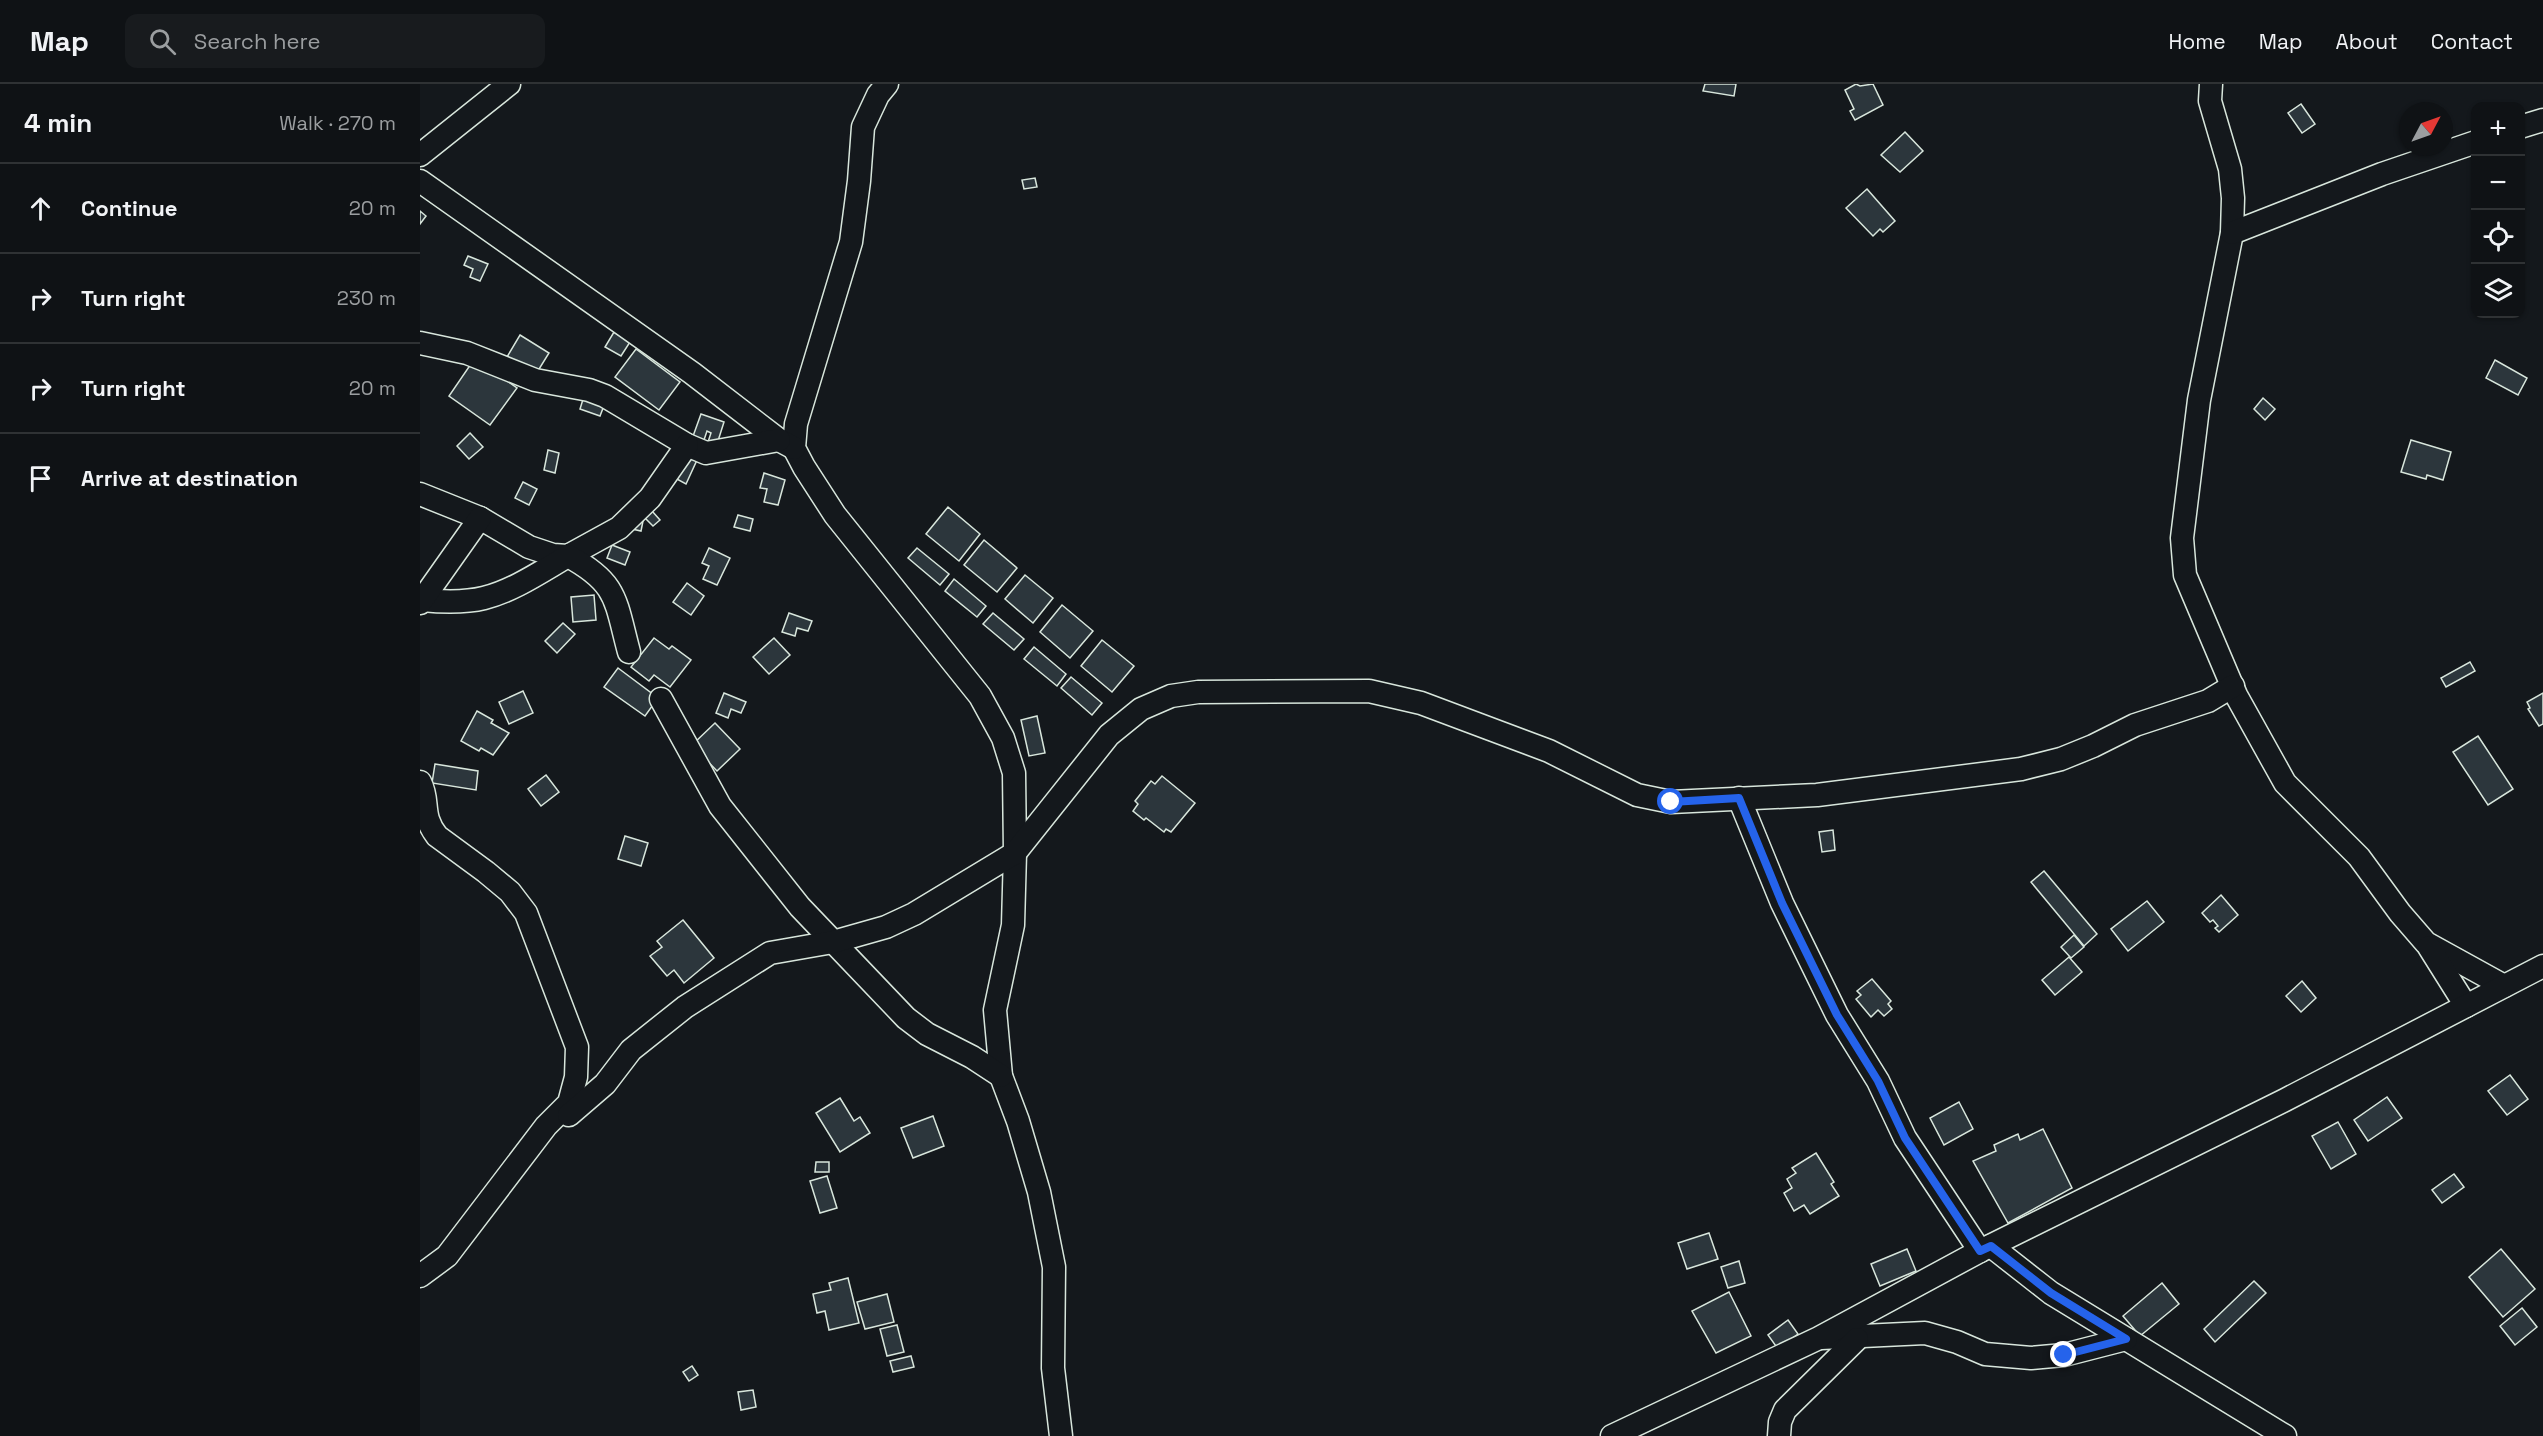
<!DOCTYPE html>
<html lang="en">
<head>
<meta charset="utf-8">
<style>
	body { margin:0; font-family:"Space Grotesk",sans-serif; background:#181b1e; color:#f1f3f6 }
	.controls { position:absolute; right:18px; top:18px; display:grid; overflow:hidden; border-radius:12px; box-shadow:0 2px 4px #0004 }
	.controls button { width:54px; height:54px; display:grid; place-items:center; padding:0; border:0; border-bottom:2px solid #2f3234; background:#0f1215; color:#f1f3f6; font:30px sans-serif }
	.compass { position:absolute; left:1979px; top:18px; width:54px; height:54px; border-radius:50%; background:#0f1215; box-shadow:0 2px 4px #0004; rotate:49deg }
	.stop { position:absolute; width:18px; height:18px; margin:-14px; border:4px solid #2563eb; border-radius:50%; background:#fff }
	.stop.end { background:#2563eb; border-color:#fff; box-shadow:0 2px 6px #0008 }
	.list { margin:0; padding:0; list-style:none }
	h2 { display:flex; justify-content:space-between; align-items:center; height:78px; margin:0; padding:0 24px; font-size:26px }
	h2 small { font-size:20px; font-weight:400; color:#9b9ea0 }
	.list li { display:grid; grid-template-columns:39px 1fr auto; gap:18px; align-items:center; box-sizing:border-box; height:90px; padding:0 24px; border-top:2px solid #2f3234 }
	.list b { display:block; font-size:22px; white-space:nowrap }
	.list em { font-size:20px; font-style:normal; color:#9b9ea0 }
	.icon { flex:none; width:33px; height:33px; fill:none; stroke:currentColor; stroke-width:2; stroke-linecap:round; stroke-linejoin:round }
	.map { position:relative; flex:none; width:2123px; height:1352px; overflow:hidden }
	header { display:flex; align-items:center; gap:36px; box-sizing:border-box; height:84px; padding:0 30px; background:#0f1215; border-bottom:2px solid #2f3234 }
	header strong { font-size:28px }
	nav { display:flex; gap:33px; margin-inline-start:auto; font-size:21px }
	.search { width:420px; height:54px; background:#181b1e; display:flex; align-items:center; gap:15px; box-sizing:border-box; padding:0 21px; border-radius:12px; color:#9b9ea0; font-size:22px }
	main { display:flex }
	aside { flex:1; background:#0f1215 }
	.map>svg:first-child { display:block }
</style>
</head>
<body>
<header>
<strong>Map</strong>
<div class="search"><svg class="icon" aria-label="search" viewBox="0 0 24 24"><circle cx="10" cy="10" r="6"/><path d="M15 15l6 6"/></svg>Search here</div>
<nav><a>Home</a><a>Map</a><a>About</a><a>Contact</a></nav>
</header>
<main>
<aside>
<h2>4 min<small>Walk · 270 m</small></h2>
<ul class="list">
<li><svg class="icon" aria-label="ahead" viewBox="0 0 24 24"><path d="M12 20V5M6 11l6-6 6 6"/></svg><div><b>Continue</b></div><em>20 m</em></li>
<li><svg class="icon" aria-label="right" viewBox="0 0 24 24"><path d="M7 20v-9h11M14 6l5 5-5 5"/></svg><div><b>Turn right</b></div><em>230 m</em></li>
<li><svg class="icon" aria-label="right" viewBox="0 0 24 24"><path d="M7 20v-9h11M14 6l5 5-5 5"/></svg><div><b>Turn right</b></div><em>20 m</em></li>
<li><svg class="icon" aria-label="arrive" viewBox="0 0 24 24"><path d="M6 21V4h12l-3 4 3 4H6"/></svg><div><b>Arrive at destination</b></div></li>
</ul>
</aside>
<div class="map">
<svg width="2123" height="1352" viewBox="0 0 2123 1352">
	<rect width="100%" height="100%" fill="#14181c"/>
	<g fill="#2c363c" stroke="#d8e6dc" stroke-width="1.5">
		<path d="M1285,0H1316L1314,12L1283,7Z"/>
		<path d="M1436,0L1440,2L1453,0L1463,21L1435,36L1430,27L1434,25L1425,6Z"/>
		<path d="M1881,20L1895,40L1882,49L1868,29Z"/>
		<path d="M1485,48L1503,67L1480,88L1461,71Z"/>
		<path d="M615,94L617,103L604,105L602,96Z"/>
		<path d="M1447,105L1475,137L1463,148L1460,145L1453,152L1426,124Z"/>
		<path d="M0,127L6,132L0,140Z"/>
		<path d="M48,172L68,180L60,197L50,193L53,185L44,181Z"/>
		<path d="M194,248L210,258L201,272L185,263Z"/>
		<path d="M100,251L129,269L116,290L87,273Z"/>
		<path d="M216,265L260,298L239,326L195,293Z"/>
		<path d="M55,274L97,304L70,341L29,312Z"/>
		<path d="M2075,276L2107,294L2098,311L2066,294Z"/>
		<path d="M164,312L185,319L180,332L160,325Z"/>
		<path d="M1843,314L1855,325L1845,336L1834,325Z"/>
		<path d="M281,330L304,338L297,360L288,358L291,349L287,347L283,359L272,355Z"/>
		<path d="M50,349L63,363L49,375L37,362Z"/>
		<path d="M1991,356L2031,368L2023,396L2007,391L2006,395L1981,388Z"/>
		<path d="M128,366L139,369L135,389L124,386Z"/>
		<path d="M264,369L277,376L266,400L253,393Z"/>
		<path d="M344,389L365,396L358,421L344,418L347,405L340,404Z"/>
		<path d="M103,398L117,405L109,421L95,414Z"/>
		<path d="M528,423L560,450L539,477L506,450Z"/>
		<path d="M232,427L240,436L233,442L225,434Z"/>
		<path d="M318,431L333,435L330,447L314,443Z"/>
		<path d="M224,432L221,447L212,445Z"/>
		<path d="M564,456L597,484L577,508L544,481Z"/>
		<path d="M192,461L210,468L205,481L187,474Z"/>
		<path d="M289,464L310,474L297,501L283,495L289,482L282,479Z"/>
		<path d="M497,464L529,490L520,501L488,474Z"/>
		<path d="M605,491L633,514L613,539L585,515Z"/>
		<path d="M534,495L566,522L557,533L525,507Z"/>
		<path d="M267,499L284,512L271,531L253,518Z"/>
		<path d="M174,511L176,536L153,538L151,513Z"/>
		<path d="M642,521L673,547L650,574L620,548Z"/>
		<path d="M369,529L392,537L388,547L377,544L375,552L362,548Z"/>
		<path d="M573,529L604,555L594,566L563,540Z"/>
		<path d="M143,539L155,550L137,569L125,557Z"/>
		<path d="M234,554L249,565L252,562L271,576L250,603L234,591L229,597L211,583Z"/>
		<path d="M354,554L370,571L349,590L333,573Z"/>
		<path d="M682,556L714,582L692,608L661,582Z"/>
		<path d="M614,563L646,590L637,602L604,575Z"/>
		<path d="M2050,578L2055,587L2026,603L2021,594Z"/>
		<path d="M198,584L238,614L225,632L184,603Z"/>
		<path d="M651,593L682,619L672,631L641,604Z"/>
		<path d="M103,607L113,629L89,640L79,618Z"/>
		<path d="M304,609L326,618L321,629L311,625L308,634L296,629Z"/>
		<path d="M2123,609V640L2119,642L2108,625L2110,624L2107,618Z"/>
		<path d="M57,627L73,636L71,639L89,649L73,671L61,664L59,667L41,657Z"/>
		<path d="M617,632L625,669L609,672L601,636Z"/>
		<path d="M295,639L320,665L297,687L272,661Z"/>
		<path d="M2058,652L2093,705L2068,721L2033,668Z"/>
		<path d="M15,680L58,687L56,706L12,699Z"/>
		<path d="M126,691L139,708L121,722L108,705Z"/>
		<path d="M742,692L775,719L751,748L746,745L744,748L726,734L724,736L713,727L718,720L715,717L731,697L735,700Z"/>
		<path d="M1413,746L1415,766L1402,768L1399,748Z"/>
		<path d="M205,752L228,759L221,782L198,775Z"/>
		<path d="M1624,787L1677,850L1664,862L1611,798Z"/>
		<path d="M1801,811L1818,831L1799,848L1795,844L1798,842L1793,836L1790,838L1782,829Z"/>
		<path d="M1727,817L1744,838L1708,867L1691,845Z"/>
		<path d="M263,836L294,874L264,899L254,886L247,892L230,872L242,863L237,857Z"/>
		<path d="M1654,851L1664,863L1651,874L1641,863Z"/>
		<path d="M1649,873L1662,888L1635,911L1622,896Z"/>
		<path d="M1452,895L1471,917L1468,920L1472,925L1464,932L1458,926L1451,933L1436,915L1441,911L1437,907Z"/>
		<path d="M1882,897L1896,914L1881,928L1866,912Z"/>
		<path d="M2090,991L2108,1015L2087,1031L2068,1007Z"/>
		<path d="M1967,1013L1982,1034L1948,1057L1934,1036Z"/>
		<path d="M420,1014L434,1037L440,1033L450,1049L420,1068L396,1029Z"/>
		<path d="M1539,1018L1553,1045L1524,1061L1510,1034Z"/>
		<path d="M513,1032L524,1062L493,1074L481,1044Z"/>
		<path d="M1918,1038L1936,1070L1911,1085L1892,1052Z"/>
		<path d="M1623,1045L1652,1104L1588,1139L1553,1077L1576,1067L1574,1061L1598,1050L1600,1056Z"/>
		<path d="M1396,1069L1414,1098L1411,1100L1419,1112L1390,1130L1384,1121L1374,1127L1364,1109L1372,1104L1367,1095L1376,1089L1372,1084Z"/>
		<path d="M396,1078H409V1088H395Z"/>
		<path d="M2034,1090L2044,1103L2022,1119L2012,1106Z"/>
		<path d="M407,1092L417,1124L400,1129L390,1097Z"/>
		<path d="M1289,1149L1298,1175L1267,1185L1258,1159Z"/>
		<path d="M1487,1165L1496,1187L1460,1202L1451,1180Z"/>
		<path d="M2081,1165L2115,1205L2083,1233L2049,1193Z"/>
		<path d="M1319,1177L1325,1199L1308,1204L1301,1183Z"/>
		<path d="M428,1194L439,1239L409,1246L405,1227L397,1229L393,1210L411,1206L409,1199Z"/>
		<path d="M1834,1197L1846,1209L1795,1258L1784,1245Z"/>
		<path d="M1742,1199L1759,1220L1720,1252L1703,1232Z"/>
		<path d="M1309,1208L1331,1252L1296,1269L1272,1227Z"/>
		<path d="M467,1210L474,1238L445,1245L437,1218Z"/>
		<path d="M2102,1224L2117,1243L2095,1261L2080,1242Z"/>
		<path d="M1368,1236L1378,1250L1358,1265L1348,1251Z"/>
		<path d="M477,1241L484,1268L467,1272L460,1245Z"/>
		<path d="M491,1272L494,1283L473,1288L470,1277Z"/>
		<path d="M272,1282L278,1291L269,1297L263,1288Z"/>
		<path d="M333,1306L336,1323L321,1326L318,1308Z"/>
	</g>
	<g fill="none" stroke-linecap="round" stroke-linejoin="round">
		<g stroke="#d8e6dc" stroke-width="25">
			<g id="minor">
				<path d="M467,0L458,11L443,43L439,97L431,158L376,340L374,364L384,383L415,431L560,612L583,654L594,689L595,769L593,841L575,926L581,992L598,1037L619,1108L634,1183L633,1284L641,1352"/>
				<path d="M1791,0L1790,17L1810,85L1813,114L1812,149L1779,316L1762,454L1765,491L1816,611L1865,699L1939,773L1980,829L2006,859L2084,902"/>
				<path d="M2100,43L2123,36"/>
				<path d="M0,71L89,0"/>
				<path d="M0,97L272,289L359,356L374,364"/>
				<path d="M1812,149L1962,90L2056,58"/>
				<path d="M0,259L47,269L115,296L169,306L185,312L267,361L286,369L359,356"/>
				<path d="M0,410L60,434L109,463L133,471L148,472L199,444L230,414L267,361"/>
				<path d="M2,516C23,518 44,519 64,514C93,507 122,487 148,472C198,499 195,516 209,568"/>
				<path d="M0,519L60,434"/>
				<path d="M241,615L300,722L380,823L486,934L507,950L552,973L581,992"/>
				<path d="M0,698C10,718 0,730 17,752L66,788L90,808L106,829L157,963L156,993L149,1019L126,1042L27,1172L0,1192"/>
				<path d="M1319,714L1362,819L1417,931L1458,997L1485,1054L1560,1167"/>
				<path d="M2009,863L2046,922"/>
				<path d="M149,1031L185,1000L211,966L265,923L350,869L413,858L466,843L494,830L595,769L689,651L721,625L751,612L778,608L949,607L1001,619L1129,667L1217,711L1251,718L1397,711L1601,685L1641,675L1673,662L1715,641L1788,617L1813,602"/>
				<path d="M1571,1162L1631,1209L1865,1352"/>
				<path d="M1401,1254L1505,1249L1537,1258L1565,1270L1611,1274L1644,1271L1706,1255"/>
				<path d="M1192,1352L1399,1254L1560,1167L1865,1016L2123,882"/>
				<path d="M1359,1352L1360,1338L1365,1326L1437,1255"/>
			</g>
		</g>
		<use href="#minor" stroke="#14181c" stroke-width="22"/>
	</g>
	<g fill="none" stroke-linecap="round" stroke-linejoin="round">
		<path stroke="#2563eb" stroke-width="8" d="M1251,718L1319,714L1362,819L1417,931L1458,997L1485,1054L1560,1167L1571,1162L1631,1209L1706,1255L1644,1271"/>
	</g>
</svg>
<div class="controls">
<button>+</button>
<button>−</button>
<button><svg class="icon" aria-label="locate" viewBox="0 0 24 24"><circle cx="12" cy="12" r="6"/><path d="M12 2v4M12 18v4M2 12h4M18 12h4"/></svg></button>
<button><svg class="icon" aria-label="layers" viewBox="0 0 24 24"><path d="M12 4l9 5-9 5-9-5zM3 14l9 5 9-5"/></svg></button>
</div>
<svg class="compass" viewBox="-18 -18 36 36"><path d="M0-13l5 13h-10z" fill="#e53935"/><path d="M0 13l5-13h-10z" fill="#9b9ea0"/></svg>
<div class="stop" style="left:1251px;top:718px"></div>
<div class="stop end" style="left:1644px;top:1271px"></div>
</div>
</main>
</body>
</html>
